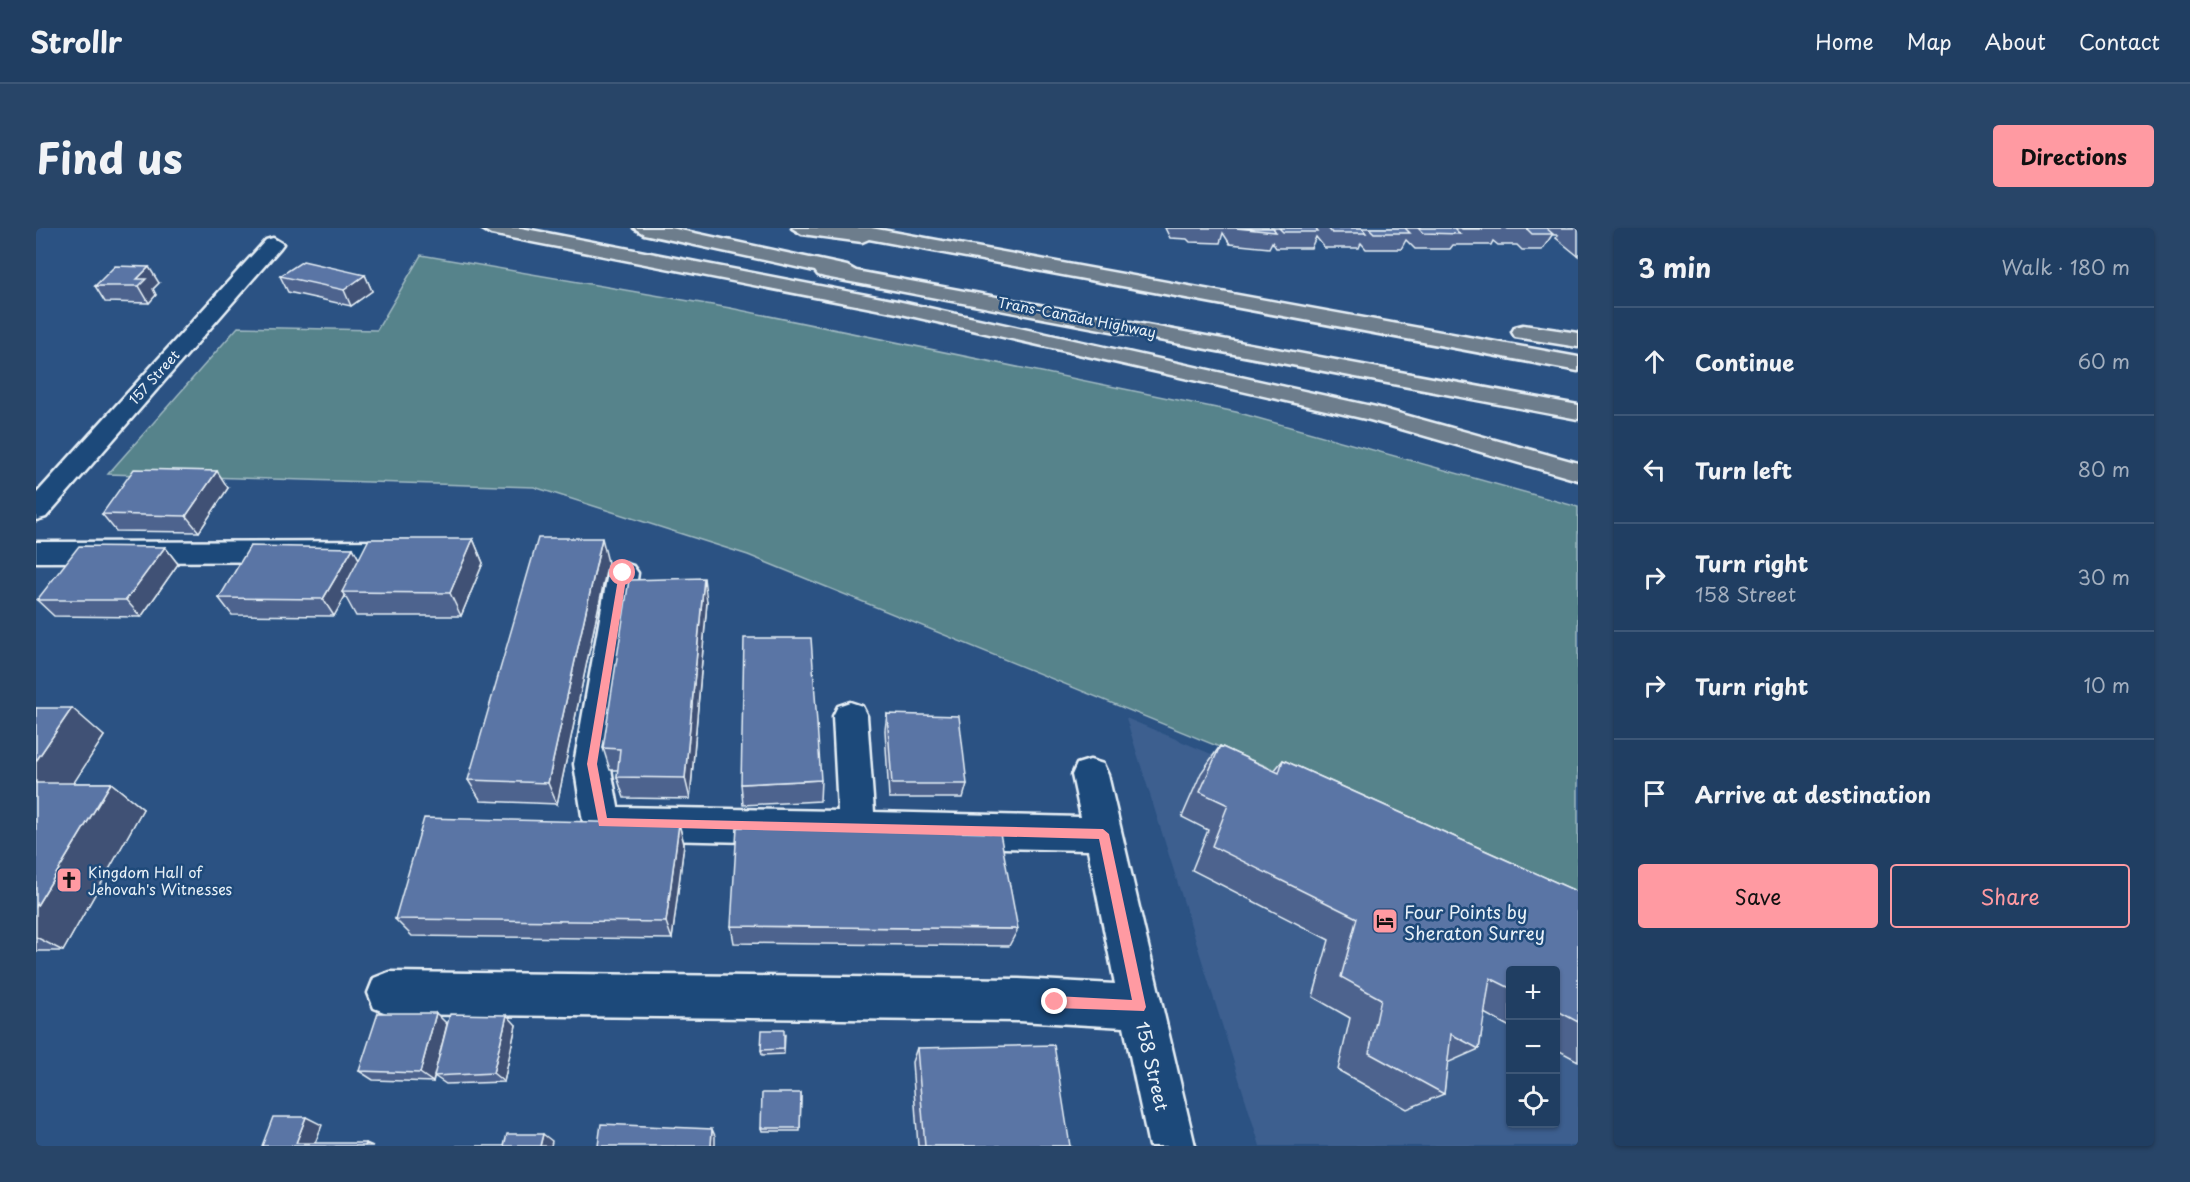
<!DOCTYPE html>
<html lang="en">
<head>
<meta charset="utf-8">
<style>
	body { margin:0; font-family:"Playpen Sans",sans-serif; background:#284568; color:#f1f3f6 }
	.controls { position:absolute; right:18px; bottom:18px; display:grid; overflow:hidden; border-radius:6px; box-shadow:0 2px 4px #0004 }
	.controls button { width:54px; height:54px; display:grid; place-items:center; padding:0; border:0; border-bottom:2px solid #3d5777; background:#203e62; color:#f1f3f6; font:30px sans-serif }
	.stop { position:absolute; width:18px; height:18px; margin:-14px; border:4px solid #ff9aa2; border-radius:50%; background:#fff }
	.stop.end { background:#ff9aa2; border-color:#fff; box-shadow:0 2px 6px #0008 }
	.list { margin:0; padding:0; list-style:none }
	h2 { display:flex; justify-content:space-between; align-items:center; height:78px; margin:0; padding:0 24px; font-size:26px }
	h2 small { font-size:20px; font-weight:400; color:#a2aebe }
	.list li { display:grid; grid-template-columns:39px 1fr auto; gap:18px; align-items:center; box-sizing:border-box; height:108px; padding:0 24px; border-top:2px solid #3d5777 }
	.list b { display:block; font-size:22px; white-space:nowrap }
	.list p { margin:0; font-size:20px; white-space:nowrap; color:#a2aebe }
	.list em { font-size:20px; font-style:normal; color:#a2aebe }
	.actions { display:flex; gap:12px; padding:18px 24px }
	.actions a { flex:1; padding:14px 0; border:2px solid #ff9aa2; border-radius:6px; text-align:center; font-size:21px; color:#ff9aa2 }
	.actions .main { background:#ff9aa2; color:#111 }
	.icon { flex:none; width:33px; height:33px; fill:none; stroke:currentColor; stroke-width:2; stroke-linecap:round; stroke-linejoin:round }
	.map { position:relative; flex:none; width:1542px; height:918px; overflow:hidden; border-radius:6px }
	header { display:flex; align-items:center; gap:36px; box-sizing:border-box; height:84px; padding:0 30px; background:#203e62; border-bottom:2px solid #3d5777 }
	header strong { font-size:28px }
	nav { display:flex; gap:33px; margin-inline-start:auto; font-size:21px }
	.intro { display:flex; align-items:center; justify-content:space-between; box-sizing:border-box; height:144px; padding:0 36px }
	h1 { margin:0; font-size:42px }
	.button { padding:15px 27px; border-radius:6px; background:#ff9aa2; color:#111; font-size:21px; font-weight:700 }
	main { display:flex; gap:36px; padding:0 36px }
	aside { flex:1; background:#203e62; border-radius:6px; box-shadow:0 2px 4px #0004 }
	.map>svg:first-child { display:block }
</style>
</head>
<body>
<header>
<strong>Strollr</strong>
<nav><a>Home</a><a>Map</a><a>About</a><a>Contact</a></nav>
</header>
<div class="intro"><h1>Find us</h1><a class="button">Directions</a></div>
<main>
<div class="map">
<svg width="1542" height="918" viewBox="0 0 1542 918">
	<rect width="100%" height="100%" fill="#2b5283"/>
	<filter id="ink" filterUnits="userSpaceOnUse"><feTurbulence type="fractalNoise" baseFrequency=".0167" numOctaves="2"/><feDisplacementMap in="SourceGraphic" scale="12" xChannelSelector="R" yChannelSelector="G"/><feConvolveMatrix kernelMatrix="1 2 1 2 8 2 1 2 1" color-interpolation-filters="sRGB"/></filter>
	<g filter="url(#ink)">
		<path fill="#3c5f8f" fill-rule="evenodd" d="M1090,490L1542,681V918H1224ZM1474,742H1520V896H1474Z"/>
		<path fill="#57838b" stroke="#a0bac2" stroke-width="1.5" d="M385,27L694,80L1200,184L1542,279V665L712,327L498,259L72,246L202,99L341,102Z"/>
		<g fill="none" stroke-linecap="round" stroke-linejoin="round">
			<g stroke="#e8f1f8" stroke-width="5">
				<g id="minor">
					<path d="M237,10L247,16L244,20L10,289L0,292V266L230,12Z"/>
					<path d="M373,313L383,316L387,323L383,330L373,333L0,334V314Z"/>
					<path d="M587,335L597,338L602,345L574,536L582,579L802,583L797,488L802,478L814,474L826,478L831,488L838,584L1045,589L1036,547L1041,536L1054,532L1067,536L1072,547L1159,918H1113L1088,799L983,793L353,786L338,780L332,765L338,750L353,744L983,751L1079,756L1052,622L580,611L553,606L547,594L538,536L572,345L577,338Z"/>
				</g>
			</g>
			<g stroke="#e8f1f8" stroke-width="5">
				<g id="highway">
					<path d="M445,0H485L861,73L1340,179L1542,235V252L1334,192L861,85L455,6Z"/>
					<path d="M598,0H635L811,38L820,43L1542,177V191L789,49L782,47L779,43L608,6Z"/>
					<path d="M756,0H835L1542,129V143L833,11L826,14L766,6Z"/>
					<path d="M1487,97L1542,105V119L1479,109L1476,104L1479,99Z"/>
				</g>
			</g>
			<use href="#minor" fill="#1f4a7a" fill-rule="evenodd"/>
			<use href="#highway" fill="#6d7d8c" fill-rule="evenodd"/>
		</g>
		<g fill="#4d648e" stroke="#e8f1f8" stroke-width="1.5">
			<path d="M1129,0H1542V28L1520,10L1522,7H1516L1506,22H1486L1481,17H1462L1457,13L1455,17H1417L1414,21H1379L1370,12L1365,21H1330L1325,15L1323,20H1289L1280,9L1275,20H1240L1236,14L1233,20L1194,16L1187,5L1184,15L1154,14L1151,11L1134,10Z"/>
			<path d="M329,47L336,63L315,78L252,64L244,48Z"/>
			<path d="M123,55L117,61L120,67L113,75L69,74L59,58Z"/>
			<path d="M192,260L163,304L80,303L66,286Z"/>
			<path d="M437,311L447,335L425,388H320L309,368L298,388L196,387L183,370L317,320L323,331Z"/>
			<path d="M129,319L142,336L105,389L18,388L1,372Z"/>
			<path d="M572,334L521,576L445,573L432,552Z"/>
			<path d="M671,374L654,571L588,570L581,549L582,542H574L567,520Z"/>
			<path d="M0,480L68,508L37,555H75L107,581L27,723H0Z"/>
			<path d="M851,486L931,556L927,570H853L849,502Z"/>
			<path d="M1184,518L1238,543L1247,532L1542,664V833L1520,821V742H1474V799L1448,785L1443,821L1411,835L1408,866L1371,881L1302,842L1314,790L1277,769L1293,712L1156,642L1172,602L1146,589L1165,545Z"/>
			<path d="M785,552L784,573L707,577L705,556Z"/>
			<path d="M643,596L648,616L636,711L376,708L359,691Z"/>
			<path d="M695,698L982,701L973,718L698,715Z"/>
			<path d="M411,796L480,797L468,854L410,856L398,848L397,854L337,852L323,843Z"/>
			<path d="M749,807L748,826L726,827L725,822Z"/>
			<path d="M881,820L1034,918H882L876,834Z"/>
			<path d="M765,865L764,903H726L725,900Z"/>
		</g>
		<g fill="#3f5174" stroke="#e8f1f8" stroke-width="1.5">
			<path d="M113,39L123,55L117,61L120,67L113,75L103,58L101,51Z"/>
			<path d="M329,47L336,63L315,78L308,62Z"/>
			<path d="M181,243L192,260L163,304L150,288Z"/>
			<path d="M566,310L572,334L521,576L512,555Z"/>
			<path d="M437,311L447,335L425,388L414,365Z"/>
			<path d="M129,319L142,336L105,389L90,372Z"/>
			<path d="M317,320L326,337L306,364L309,368L298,388L287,371Z"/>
			<path d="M668,350L671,374L654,571L649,550Z"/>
			<path d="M36,480L68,508L21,581L0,566V533Z"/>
			<path d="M75,555L107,581L27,723L0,709V679Z"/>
			<path d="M643,596L648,616L636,711L630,694Z"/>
			<path d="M400,785L411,796L397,854L384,845Z"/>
			<path d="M471,787L480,797L468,854L457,845Z"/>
			<path d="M270,889L286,897L278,918L260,915Z"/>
			<path d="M676,901L679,908V918H675Z"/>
			<path d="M507,906L516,913L515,918H504Z"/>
			<path d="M330,915L337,918H329Z"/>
		</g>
		<g fill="#5a74a5" stroke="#e8f1f8" stroke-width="1.5">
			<path d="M1200,0H1237L1240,4Z"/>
			<path d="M1243,0H1279L1282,4H1247Z"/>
			<path d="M1292,0H1326L1330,5H1296Z"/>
			<path d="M1333,0H1369L1374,5H1338Z"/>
			<path d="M1382,0H1418L1424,6L1387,5Z"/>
			<path d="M1425,0H1463L1465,1H1426Z"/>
			<path d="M1470,0H1510L1517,6H1496L1491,1H1472Z"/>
			<path d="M267,33L329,47L308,62L244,48Z"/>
			<path d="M79,38L113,39L101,51H110L103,58H59Z"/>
			<path d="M98,241L181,243L150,288L66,286Z"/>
			<path d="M502,310H566L512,555L432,552Z"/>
			<path d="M333,311H437L414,365L306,364Z"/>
			<path d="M43,318L129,319L90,372H1Z"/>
			<path d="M214,318L317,320L287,371L183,370Z"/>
			<path d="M668,350L649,550L581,549L584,521L567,520L593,352Z"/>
			<path d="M708,410H775L785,552L705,556Z"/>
			<path d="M0,480H36L0,533Z"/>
			<path d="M851,486L923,488L931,556H856Z"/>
			<path d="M1184,518L1243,545L1247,532L1542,664V794L1520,782V742H1474V760L1454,750L1443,821L1415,806L1408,866L1333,825L1345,771L1305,749L1321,690L1176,618L1192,577L1164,564Z"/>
			<path d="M0,555H75L0,679Z"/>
			<path d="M388,590L643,596L630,694L359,691Z"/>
			<path d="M701,599L964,605L982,701L695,698Z"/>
			<path d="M342,785H400L384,845L323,843Z"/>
			<path d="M414,786L471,787L457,845L398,848Z"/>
			<path d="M726,802H748V821L725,822Z"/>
			<path d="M1018,817L1034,918H889L881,820Z"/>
			<path d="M726,865H765L764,900H725Z"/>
			<path d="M237,889H270L260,915H330L329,918H226Z"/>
			<path d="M565,896L676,901L675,918H562Z"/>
			<path d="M471,906H507L504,918H420H468Z"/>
		</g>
	</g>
	<path fill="#ff9aa2" d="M587,342L591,345L561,536L571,590L1067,601L1073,606L1110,779L1108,783L1019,780L1013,774L1019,768L1096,772L1063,611L563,598L551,536L583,345Z"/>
	<defs>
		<g id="church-square" transform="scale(1.35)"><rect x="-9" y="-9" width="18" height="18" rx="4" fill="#ff9aa2" stroke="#1f4a7a"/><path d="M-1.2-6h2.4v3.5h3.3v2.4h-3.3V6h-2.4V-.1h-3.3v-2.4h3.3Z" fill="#111"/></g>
		<g id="hotel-square" transform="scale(1.35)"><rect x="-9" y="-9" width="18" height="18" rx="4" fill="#ff9aa2" stroke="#1f4a7a"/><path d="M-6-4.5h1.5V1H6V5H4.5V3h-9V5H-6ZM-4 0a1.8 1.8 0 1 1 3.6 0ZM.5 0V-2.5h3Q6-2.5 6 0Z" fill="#111"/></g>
	</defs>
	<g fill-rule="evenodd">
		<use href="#church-square" x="33" y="652"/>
		<use href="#hotel-square" x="1349" y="693"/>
	</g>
	<g text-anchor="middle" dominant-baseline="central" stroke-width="5" stroke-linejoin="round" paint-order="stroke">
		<g font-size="14" fill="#e8f1f8" stroke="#1f4a7a">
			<text transform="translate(1041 89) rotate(11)">Trans-Canada Highway</text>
			<text transform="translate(118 149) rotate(-48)">157 Street</text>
		</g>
		<g font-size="15" fill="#e8f1f8" stroke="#1f4a7a" text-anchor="start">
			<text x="52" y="643">Kingdom Hall of<tspan x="52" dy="17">Jehovah's Witnesses</tspan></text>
		</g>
		<g font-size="18" fill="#e8f1f8" stroke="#1f4a7a" text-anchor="start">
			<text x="1368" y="683">Four Points by<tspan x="1368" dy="21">Sheraton Surrey</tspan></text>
		</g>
		<g font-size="18" fill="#e8f1f8" stroke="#1f4a7a">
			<text transform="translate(1117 838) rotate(77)">158 Street</text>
		</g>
	</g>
</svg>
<div class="controls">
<button>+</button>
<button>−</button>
<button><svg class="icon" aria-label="locate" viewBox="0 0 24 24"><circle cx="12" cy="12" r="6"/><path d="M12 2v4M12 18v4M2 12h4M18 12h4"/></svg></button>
</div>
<div class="stop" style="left:587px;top:345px"></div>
<div class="stop end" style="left:1019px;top:774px"></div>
</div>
<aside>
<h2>3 min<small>Walk · 180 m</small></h2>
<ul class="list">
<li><svg class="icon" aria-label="ahead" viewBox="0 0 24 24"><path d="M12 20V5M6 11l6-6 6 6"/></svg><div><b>Continue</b></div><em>60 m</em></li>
<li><svg class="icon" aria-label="left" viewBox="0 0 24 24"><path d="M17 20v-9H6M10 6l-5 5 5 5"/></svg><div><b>Turn left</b></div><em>80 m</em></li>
<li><svg class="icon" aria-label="right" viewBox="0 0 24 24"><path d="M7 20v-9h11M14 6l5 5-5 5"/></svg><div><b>Turn right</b><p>158 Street</p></div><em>30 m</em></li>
<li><svg class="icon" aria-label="right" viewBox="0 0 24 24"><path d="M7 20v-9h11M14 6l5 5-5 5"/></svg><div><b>Turn right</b></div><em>10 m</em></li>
<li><svg class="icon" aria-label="arrive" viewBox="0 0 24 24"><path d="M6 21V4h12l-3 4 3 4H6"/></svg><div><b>Arrive at destination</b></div></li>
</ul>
<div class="actions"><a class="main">Save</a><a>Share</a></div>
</aside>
</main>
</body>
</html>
